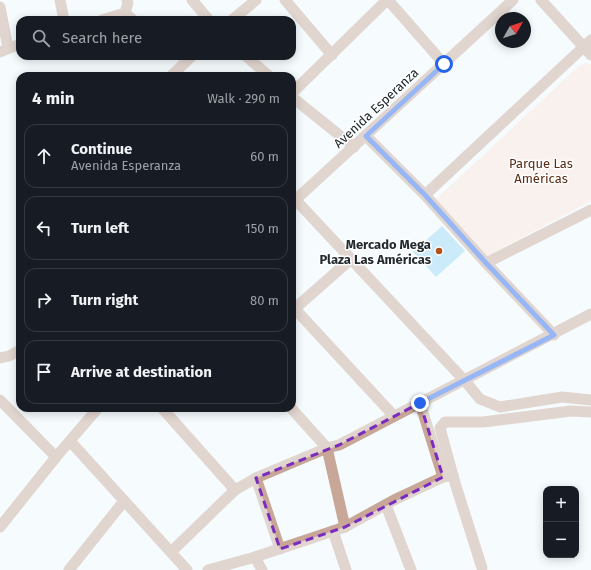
<!DOCTYPE html>
<html lang="en">
<head>
<meta charset="utf-8">
<style>
	body { margin:0; font-family:"Fira Sans",sans-serif; background:#242831; color:#f1f3f6 }
	.controls { position:absolute; right:12px; bottom:12px; display:grid; overflow:hidden; border-radius:8px; box-shadow:0 2px 10px #0003 }
	.controls button { width:36px; height:36px; display:grid; place-items:center; padding:0; border:0; border-bottom:1px solid #363941; background:#171b24; color:#f1f3f6; font:20px sans-serif }
	.compass { position:absolute; left:495px; top:12px; width:36px; height:36px; border-radius:50%; background:#171b24; box-shadow:0 2px 10px #0003; rotate:51deg }
	.stop { position:absolute; width:12px; height:12px; margin:-9px; border:3px solid #2563eb; border-radius:50%; background:#fff }
	.stop.end { background:#2563eb; border-color:#fff; box-shadow:0 1px 4px #0008 }
	.list { margin:0; padding:0; list-style:none }
	h2 { display:flex; justify-content:space-between; align-items:center; height:52px; margin:0; padding:0 16px; font-size:17px }
	h2 small { font-size:13px; font-weight:400; color:#9ea1a6 }
	.list li { display:grid; grid-template-columns:26px 1fr auto; gap:12px; align-items:center; box-sizing:border-box; height:64px; margin:0 8px 8px; padding:0 8px; border:1px solid #363941; border-radius:12px }
	.list b { display:block; font-size:15px; white-space:nowrap }
	.list p { margin:0; font-size:13px; white-space:nowrap; color:#9ea1a6 }
	.list em { font-size:13px; font-style:normal; color:#9ea1a6 }
	.icon { flex:none; width:22px; height:22px; fill:none; stroke:currentColor; stroke-width:2; stroke-linecap:round; stroke-linejoin:round }
	.map { position:relative; flex:none; width:591px; height:570px; overflow:hidden }
	.search { position:absolute; background:#171b24; box-shadow:0 2px 10px #0003; left:16px; top:16px; width:280px; height:44px; display:flex; align-items:center; gap:10px; box-sizing:border-box; padding:0 14px; border-radius:12px; color:#9ea1a6; font-size:15px }
	.panel { position:absolute; background:#171b24; box-shadow:0 2px 10px #0003; left:16px; top:72px; width:280px; height:340px; border-radius:12px }
	.map>svg:first-child { display:block }
</style>
</head>
<body>
<div class="map">
<svg width="591" height="570" viewBox="0 0 591 570">
	<rect width="100%" height="100%" fill="#f6fbfd"/>
	<path fill="#fce4d9" d="M586,63L591,65V201L487,256L435,200L579,66Z"/>
	<path fill="#98d8f8" d="M442,226L465,251L436,277L413,252Z"/>
	<g fill="none" stroke-linecap="round" stroke-linejoin="round">
		<g stroke="#c8a798" stroke-width="11">
			<path d="M60,0L64,20"/>
			<path d="M285,0L332,55"/>
			<path d="M388,0L444,64"/>
			<path d="M541,0L591,55"/>
			<path d="M0,7L8,48"/>
			<path d="M125,13L133,20"/>
			<path d="M232,20L256,0"/>
			<path d="M171,76L192,56"/>
			<path d="M292,93L387,0"/>
			<path d="M366,136L425,195L486,263L554,335"/>
			<path d="M425,195L591,40"/>
			<path d="M292,196L465,381L480,399L500,407L562,397L591,400"/>
			<path d="M486,263L591,210"/>
			<path d="M295,309L394,416"/>
			<path d="M292,311L351,259"/>
			<path d="M0,358L9,356L20,350"/>
			<path d="M0,400L56,457"/>
			<path d="M420,403L443,477"/>
			<path d="M162,408L235,490"/>
			<path d="M291,408L327,448L345,527"/>
			<path d="M70,441L187,570"/>
			<path d="M256,478L280,549"/>
			<path d="M386,505L411,570"/>
			<path d="M333,531L346,570"/>
			<path d="M171,552L235,490L256,478L327,448L339,445L591,314"/>
			<path d="M255,557L262,570"/>
			<path d="M482,568L455,483L440,428L445,422H483L571,411L591,412"/>
			<path d="M69,570L124,501"/>
			<path d="M208,570L255,557L345,527L394,500L443,477L453,475"/>
		</g>
		<g stroke="#c8a798" stroke-width="11">
			<path d="M192,0L209,20"/>
			<path d="M102,20L125,13L128,3L127,0"/>
			<path d="M0,52L20,44"/>
			<path d="M246,56L269,76"/>
			<path d="M292,97L354,147"/>
			<path d="M292,203L513,0"/>
			<path d="M0,527L56,457L98,408"/>
		</g>
	</g>
	<g fill="none" stroke-linecap="round" stroke-linejoin="round">
		<path stroke="#2563eb" stroke-width="5" d="M420,403L554,335L486,263L425,195L366,136L444,64"/>
	</g>
	<path d="M0 0H591V570H0ZM420,403L443,477L345,527L280,549L256,478L339,445Z" fill="#f6fbfd" fill-opacity=".55" fill-rule="evenodd"/>
	<path fill="none" stroke="#7b2cbf" stroke-width="3" stroke-dasharray="8 5" stroke-linejoin="round" d="M420,403L443,477L345,527L280,549L256,478L339,445Z"/>
	<circle fill="#b25016" stroke="#fff" stroke-width="1.5" cx="439" cy="251" r="4"/>
	<g text-anchor="middle" dominant-baseline="central" stroke-width="3" stroke-linejoin="round" paint-order="stroke">
		<g font-size="13" fill="#232b30" stroke="#fff">
			<text transform="translate(376 108) rotate(-43)">Avenida Esperanza</text>
		</g>
		<g font-size="13" fill="#5a2c13" stroke="#fff">
			<text x="541" y="163">Parque Las<tspan x="541" dy="15">Américas</tspan></text>
		</g>
		<g font-size="13" font-weight="bold" fill="#232b30" stroke="#fff" text-anchor="end">
			<text x="431" y="244">Mercado Mega<tspan x="431" dy="15">Plaza Las Américas</tspan></text>
		</g>
	</g>
</svg>
<div class="controls">
<button>+</button>
<button>−</button>
</div>
<svg class="compass" viewBox="-18 -18 36 36"><path d="M0-13l5 13h-10z" fill="#e53935"/><path d="M0 13l5-13h-10z" fill="#9ea1a6"/></svg>
<div class="stop" style="left:444px;top:64px"></div>
<div class="stop end" style="left:420px;top:403px"></div>
<div class="search"><svg class="icon" aria-label="search" viewBox="0 0 24 24"><circle cx="10" cy="10" r="6"/><path d="M15 15l6 6"/></svg>Search here</div>
<section class="panel">
<h2>4 min<small>Walk · 290 m</small></h2>
<ul class="list">
<li><svg class="icon" aria-label="ahead" viewBox="0 0 24 24"><path d="M12 20V5M6 11l6-6 6 6"/></svg><div><b>Continue</b><p>Avenida Esperanza</p></div><em>60 m</em></li>
<li><svg class="icon" aria-label="left" viewBox="0 0 24 24"><path d="M17 20v-9H6M10 6l-5 5 5 5"/></svg><div><b>Turn left</b></div><em>150 m</em></li>
<li><svg class="icon" aria-label="right" viewBox="0 0 24 24"><path d="M7 20v-9h11M14 6l5 5-5 5"/></svg><div><b>Turn right</b></div><em>80 m</em></li>
<li><svg class="icon" aria-label="arrive" viewBox="0 0 24 24"><path d="M6 21V4h12l-3 4 3 4H6"/></svg><div><b>Arrive at destination</b></div></li>
</ul>
</section>
</div>
</body>
</html>
